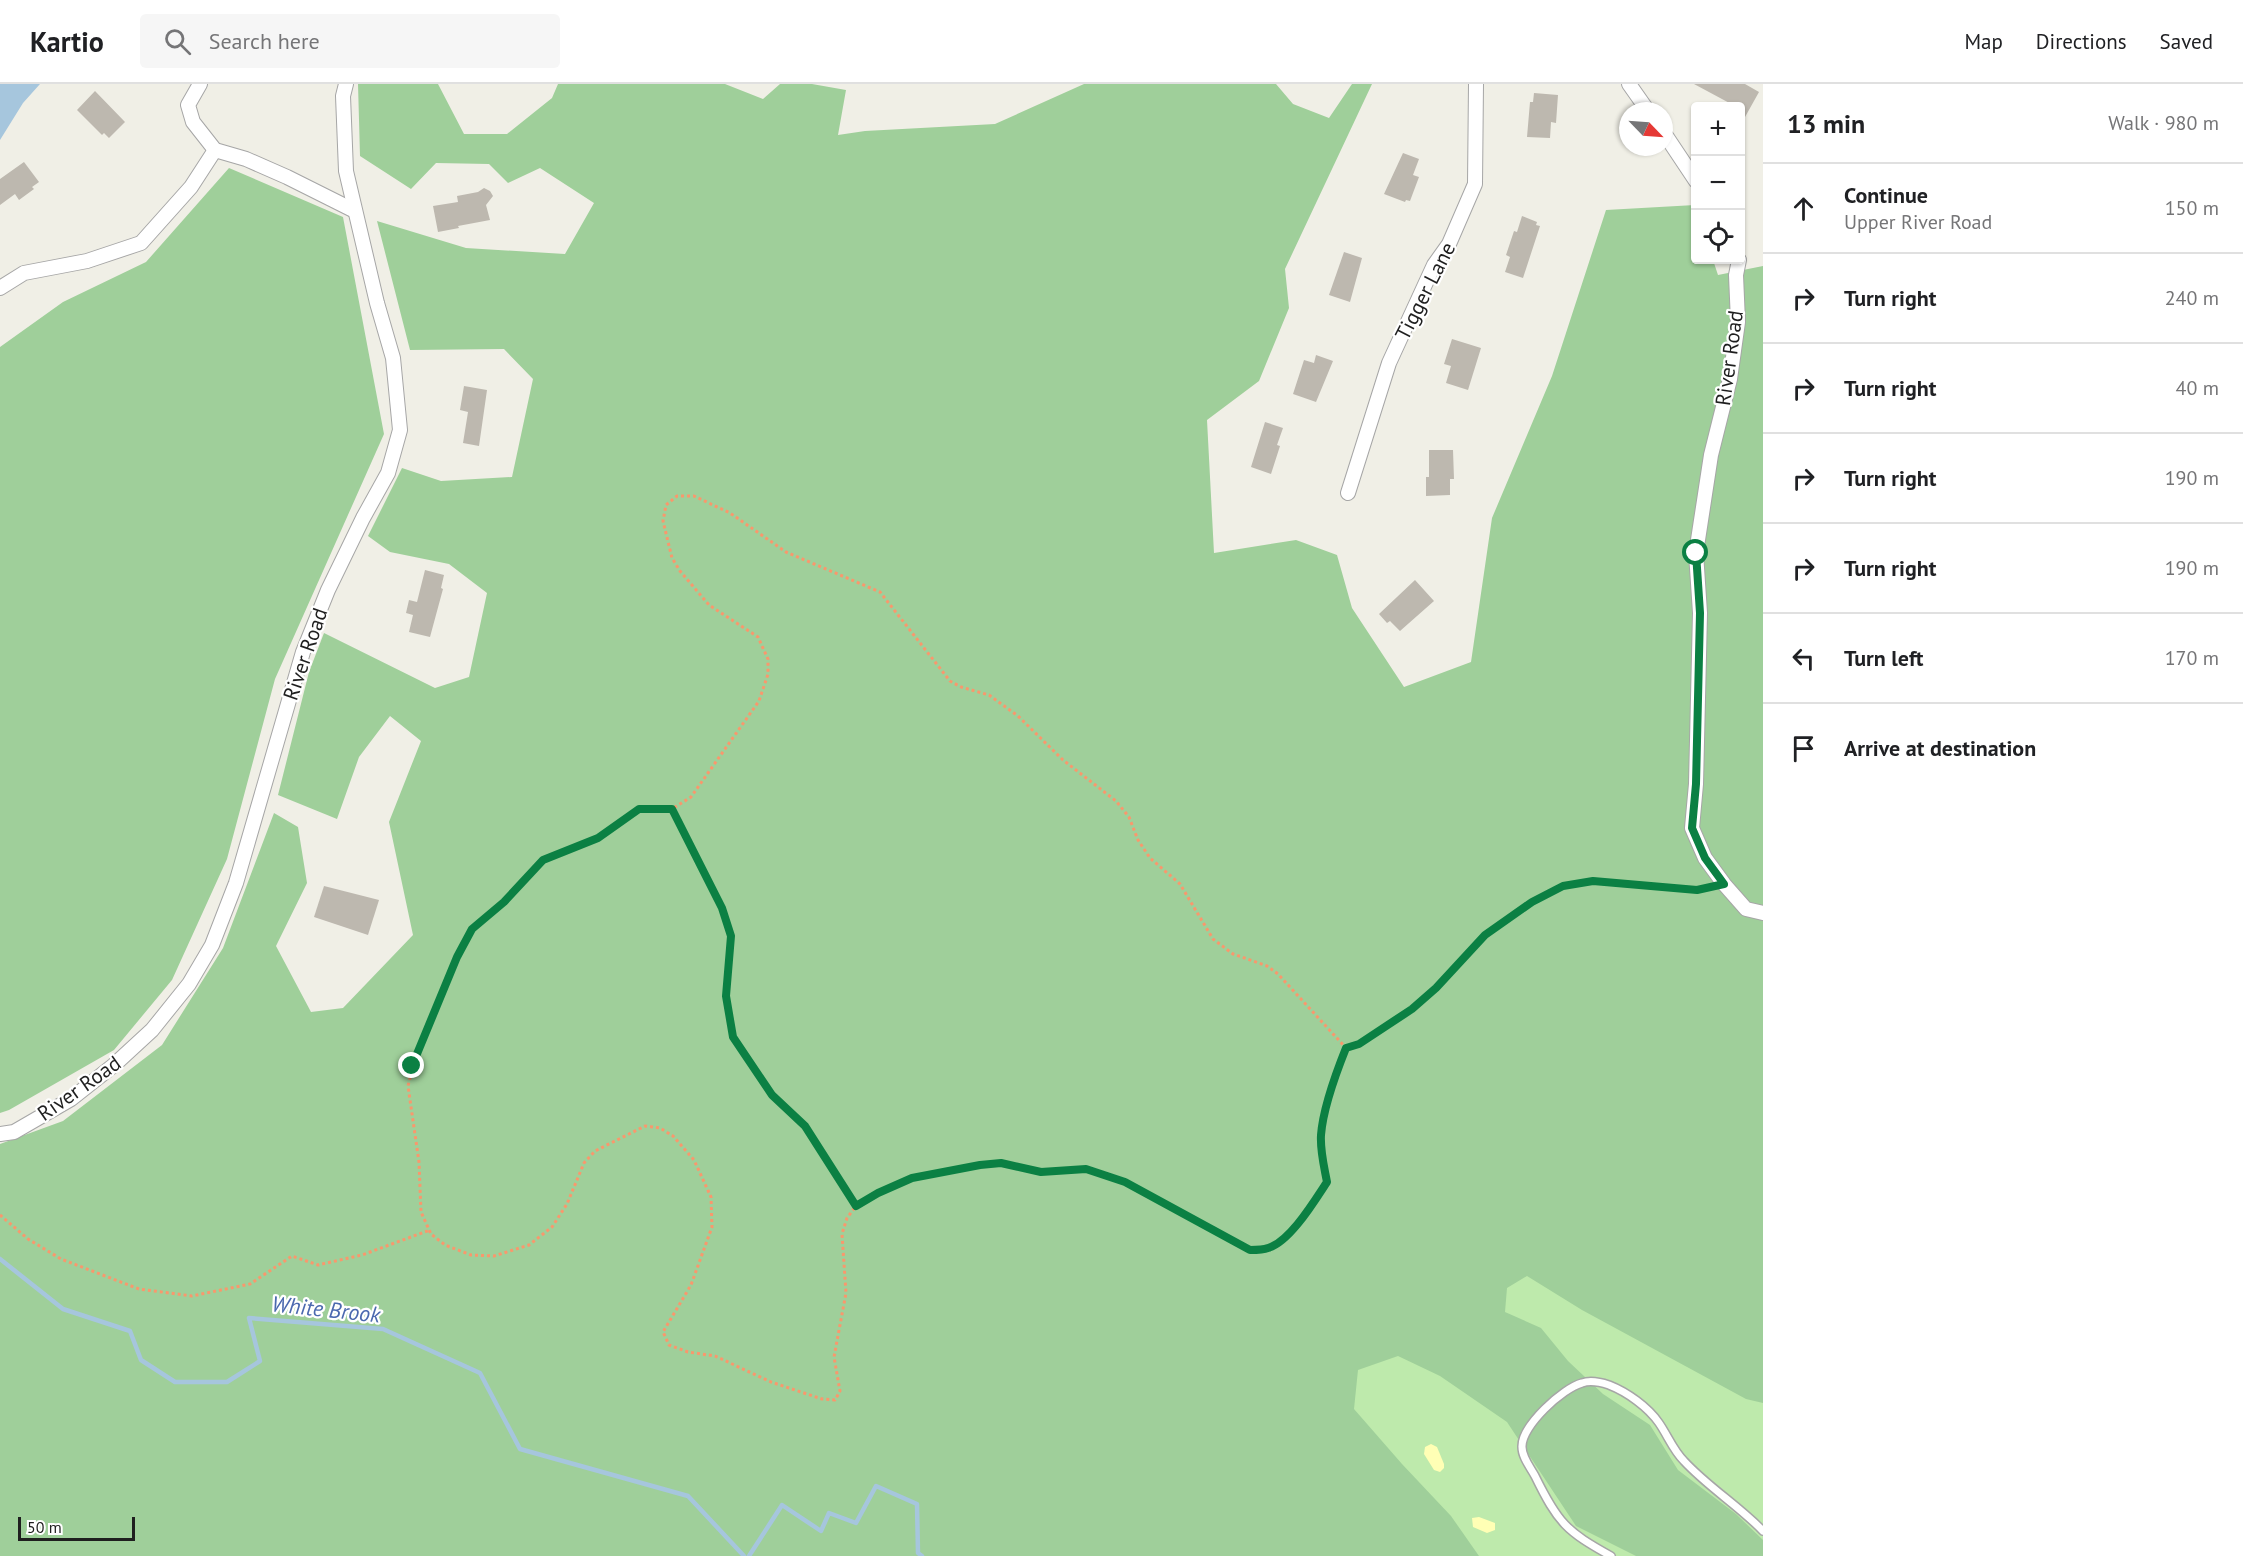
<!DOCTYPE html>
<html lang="en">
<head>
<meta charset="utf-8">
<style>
	body { margin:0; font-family:"PT Sans",sans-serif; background:#f6f6f6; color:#202124 }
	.controls { position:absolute; right:18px; top:18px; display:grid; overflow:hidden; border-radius:6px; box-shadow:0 2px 4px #0004 }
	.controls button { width:54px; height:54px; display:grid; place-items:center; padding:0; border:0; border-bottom:2px solid #e0e0e0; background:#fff; color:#202124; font:30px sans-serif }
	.compass { position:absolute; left:1619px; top:18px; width:54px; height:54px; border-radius:50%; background:#fff; box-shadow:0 2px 4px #0004; rotate:115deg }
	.scale { position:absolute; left:18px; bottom:15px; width:117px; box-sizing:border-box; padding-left:6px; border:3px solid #1f1f1f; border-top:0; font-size:16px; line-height:21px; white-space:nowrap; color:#1f1f1f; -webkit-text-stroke:4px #fff; paint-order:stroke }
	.stop { position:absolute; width:18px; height:18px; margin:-14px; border:4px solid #0b8043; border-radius:50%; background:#fff }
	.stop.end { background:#0b8043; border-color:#fff; box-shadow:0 2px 6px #0008 }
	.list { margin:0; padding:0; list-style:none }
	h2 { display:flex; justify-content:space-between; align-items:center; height:78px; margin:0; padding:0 24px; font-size:26px }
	h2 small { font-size:20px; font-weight:400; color:#757577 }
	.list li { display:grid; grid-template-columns:39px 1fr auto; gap:18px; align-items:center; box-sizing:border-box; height:90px; padding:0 24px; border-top:2px solid #e0e0e0 }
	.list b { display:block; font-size:22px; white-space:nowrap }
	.list p { margin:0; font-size:20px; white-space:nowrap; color:#757577 }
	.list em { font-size:20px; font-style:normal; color:#757577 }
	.icon { flex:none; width:33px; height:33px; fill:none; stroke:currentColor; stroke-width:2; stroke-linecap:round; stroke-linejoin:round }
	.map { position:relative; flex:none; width:1763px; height:1472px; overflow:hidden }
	header { display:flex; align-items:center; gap:36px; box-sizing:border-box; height:84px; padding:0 30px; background:#fff; border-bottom:2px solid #e0e0e0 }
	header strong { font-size:28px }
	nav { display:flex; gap:33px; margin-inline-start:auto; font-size:21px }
	.search { width:420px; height:54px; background:#f6f6f6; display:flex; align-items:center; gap:15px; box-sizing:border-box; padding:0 21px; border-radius:6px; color:#757577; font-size:22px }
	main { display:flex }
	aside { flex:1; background:#fff }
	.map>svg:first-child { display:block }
</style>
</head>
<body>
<header>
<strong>Kartio</strong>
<div class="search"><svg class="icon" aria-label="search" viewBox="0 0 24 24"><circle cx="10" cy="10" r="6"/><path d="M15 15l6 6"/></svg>Search here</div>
<nav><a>Map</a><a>Directions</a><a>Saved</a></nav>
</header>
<main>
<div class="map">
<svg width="1763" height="1472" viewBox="0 0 1763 1472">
	<rect width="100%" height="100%" fill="#f0efe6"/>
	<path fill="#beeaac" d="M1572,1115L1763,1249V1472H1243L1341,1194Z"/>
	<g fill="#9fcf9a">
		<path d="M358,0H438L464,50H507L552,14L558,0H725L763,15L780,0H812L846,6L838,51L865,47L995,40L1084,0H1276L1293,20L1329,34L1352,0H1372L1285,185L1289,224L1259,297L1207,336L1214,469L1296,456L1337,471L1352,524L1404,603L1471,578L1492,434L1552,292L1606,126L1695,121L1696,176H1713L1718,191L1763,182V1319L1746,1315L1582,1226L1527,1192L1507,1204L1505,1228L1541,1244L1568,1277L1603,1310L1650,1341L1678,1386L1736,1430L1763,1456V1472H1636L1576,1442L1507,1338L1440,1292L1398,1272L1358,1286L1354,1325L1402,1380L1451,1432L1479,1472H0V1060L63,1037L162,961L223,864L274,729L298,743L307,799L276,862L311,928L343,924L413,851L389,738L421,657L390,632L359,673L337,735L278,711L309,588L324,549L435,604L469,593L487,509L449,480L390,468L368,452L402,384L441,397L512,393L533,295L504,265L410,266L377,137L466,164L565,170L594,119L540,84L508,99L489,80L436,79L411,105L360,72Z"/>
		<path d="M229,84L343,133L384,350L275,595L227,775L172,896L114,966L9,1026L0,1029V263L63,218L146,178Z"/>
	</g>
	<g fill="#ffffb5">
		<path d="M1431,1360L1437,1363L1444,1380V1384L1440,1388L1434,1386L1424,1370L1425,1363Z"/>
		<path d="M1479,1433L1495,1439V1446L1487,1449L1473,1443L1472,1434Z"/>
	</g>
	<path fill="#a6c6dd" d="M0,0H40L23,19L0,56Z"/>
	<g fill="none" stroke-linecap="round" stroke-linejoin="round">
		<g stroke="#a6c6dd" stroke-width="4.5">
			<path d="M0,1175L63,1225L130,1247L141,1276L175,1298H227L260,1277L249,1234L383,1245L480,1289L520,1365L688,1412L744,1472"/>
			<path d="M749,1472L782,1421L821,1447L829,1429L856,1439L876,1402L917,1420L918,1469L922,1472"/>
		</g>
	</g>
	<g fill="#bdb8af">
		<path d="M1694,0H1745L1759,8L1740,42V22H1735Z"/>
		<path d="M95,7L125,38L109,54L104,49L102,51L77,26Z"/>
		<path d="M1534,9L1558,11L1556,39L1551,38L1550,54L1527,53L1530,18H1533Z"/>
		<path d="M1403,69L1419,75L1413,91L1419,93L1410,117L1406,116L1405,118L1384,110Z"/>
		<path d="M24,78L39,98L32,103L34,105L19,116L15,110L0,121V95Z"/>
		<path d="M484,104L490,107L493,112L486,121L490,136L458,142L459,144L438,148L433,122L458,118L457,112L478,108Z"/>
		<path d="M1522,132L1537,138L1536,141L1540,142L1523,194L1505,188L1510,173L1506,171L1514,147L1517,148Z"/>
		<path d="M1344,168L1362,174L1350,218L1329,211Z"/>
		<path d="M1452,255L1481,264L1468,306L1446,299L1451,282L1444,280Z"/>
		<path d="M1316,271L1333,277L1316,318L1293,310L1304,276L1314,279Z"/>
		<path d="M464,302L487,306L479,362L463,359L468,328L460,326Z"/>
		<path d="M1265,338L1283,344L1277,361L1280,362L1271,390L1251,383Z"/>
		<path d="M1429,366H1453L1454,395H1450V411L1426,412V393H1429Z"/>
		<path d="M425,486L444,491L441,504L443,505L430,553L409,548L413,531L406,529L409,516L417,518Z"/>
		<path d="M1415,496L1434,517L1400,547L1390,537L1387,539L1379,530Z"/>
		<path d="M324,802L379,816L368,851L314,833Z"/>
	</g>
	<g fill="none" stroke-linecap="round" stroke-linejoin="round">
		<g stroke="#a6a6a6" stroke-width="10">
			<path id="service" d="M1611,1472C1566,1447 1558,1439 1535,1392C1530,1383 1522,1373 1522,1363C1521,1342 1563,1304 1582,1299C1590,1296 1600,1298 1609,1301C1627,1308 1648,1323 1659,1339C1668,1352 1673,1366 1684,1377C1708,1403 1739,1422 1763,1447"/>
		</g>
		<g stroke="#a6a6a6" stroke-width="16">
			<g id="minor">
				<path d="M200,0L188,21L193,38L215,66L246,75L287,93L355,127"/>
				<path d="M1629,0L1648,27"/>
				<path d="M1664,49L1696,97"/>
				<path d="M1739,176L1736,191L1738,238L1730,295L1711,371L1696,469L1700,529L1696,700L1692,744L1705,774L1724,800L1746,825L1763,829"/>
				<path d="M0,204L24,189L87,177L141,159L191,103L215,66"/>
				<path d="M1348,409L1389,279L1434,181L1449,160L1475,100L1476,0"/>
				<path d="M0,1050L14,1048L71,1015L114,981L152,946L189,900L212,861L236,799L303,568L328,506L363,434L388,389L400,346L393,274L377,219L346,87L343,12L346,0"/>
			</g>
		</g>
		<g stroke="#f9986d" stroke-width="3" stroke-dasharray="3 3" stroke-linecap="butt">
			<path d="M672,725L722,823L731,852L726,912L733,953L772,1011L805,1042L855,1122"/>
			<path d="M1346,964C1336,989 1323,1024 1321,1051C1320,1067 1324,1082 1327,1098C1315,1116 1289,1158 1268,1165C1263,1166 1255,1166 1249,1166L1125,1098L1085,1085L1041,1088L1001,1079L980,1081L912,1094L878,1109L856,1122L847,1134L842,1150L846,1209L834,1273L840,1307L835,1316L822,1315L771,1298L715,1272L688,1268L669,1261L663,1248L691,1201L712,1143L711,1113L694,1076L673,1052L660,1044L645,1042L595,1067L584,1079L567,1120L552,1143L529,1161L494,1172L471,1171L445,1161L431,1150L421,1128L419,1078L408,1002L413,982L457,873L472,845L504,818L543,776L598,754L639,725H672L691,713L759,617L768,590V575L758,553L709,521L680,487L672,474L663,437L666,421L677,412H694L730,429L786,468L880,508L950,597L961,603L989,611L1018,632L1063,676L1116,717L1129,733L1138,756L1150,774L1180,800L1213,855L1233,870L1267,882L1278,890L1346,964L1359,960L1412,925L1436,904L1485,851L1532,818L1563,802L1593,797L1697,806L1710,803"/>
			<path d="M0,1131L28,1155L61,1175L139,1205L192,1212L250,1200L292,1172L318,1181L362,1171L430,1146"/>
		</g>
		<use href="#service" stroke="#fff" stroke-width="7"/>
		<use href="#minor" stroke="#fff" stroke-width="14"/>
	</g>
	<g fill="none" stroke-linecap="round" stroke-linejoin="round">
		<path stroke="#0b8043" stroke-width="8" d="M412,982L457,873L472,845L504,818L543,776L598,754L639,725H672L722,824L731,852L726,912L733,953L772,1011L805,1042L856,1122L878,1109L912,1094L980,1081L1001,1079L1041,1088L1086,1085L1125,1098L1250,1166C1255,1166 1263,1166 1268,1164C1290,1158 1315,1116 1327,1098C1324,1082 1320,1067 1321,1051C1323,1025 1336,989 1346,964L1359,960L1412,925L1436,904L1485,851L1532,818L1563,802L1593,797L1697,806L1724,800L1705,774L1692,744L1696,700L1700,529L1696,469"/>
	</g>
	<g text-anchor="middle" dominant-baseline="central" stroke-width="4.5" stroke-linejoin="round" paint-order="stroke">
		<g font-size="21" fill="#1f1f1f" stroke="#fff">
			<text transform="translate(1425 207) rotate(-63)">Tigger Lane</text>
			<text transform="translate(1729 274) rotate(-82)">River Road</text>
			<text transform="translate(305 570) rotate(-71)">River Road</text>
			<text transform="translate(79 1004) rotate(-35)">River Road</text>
		</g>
		<g font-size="22" font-style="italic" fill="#4b69af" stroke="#fff">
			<text transform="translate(326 1225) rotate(6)">White Brook</text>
		</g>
	</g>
</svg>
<div class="controls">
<button>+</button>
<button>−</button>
<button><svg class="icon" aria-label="locate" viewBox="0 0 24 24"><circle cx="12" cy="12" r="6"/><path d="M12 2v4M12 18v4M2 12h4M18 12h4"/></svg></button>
</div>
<svg class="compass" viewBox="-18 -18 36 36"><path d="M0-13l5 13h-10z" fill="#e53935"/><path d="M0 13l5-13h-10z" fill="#757577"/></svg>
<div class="scale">50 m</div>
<div class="stop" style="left:1696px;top:469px"></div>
<div class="stop end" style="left:412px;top:982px"></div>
</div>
<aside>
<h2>13 min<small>Walk · 980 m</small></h2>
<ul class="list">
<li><svg class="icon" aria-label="ahead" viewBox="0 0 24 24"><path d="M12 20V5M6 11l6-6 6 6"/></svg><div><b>Continue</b><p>Upper River Road</p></div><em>150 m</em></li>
<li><svg class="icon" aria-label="right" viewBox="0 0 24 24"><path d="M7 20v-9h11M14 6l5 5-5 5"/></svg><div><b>Turn right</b></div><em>240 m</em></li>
<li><svg class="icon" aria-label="right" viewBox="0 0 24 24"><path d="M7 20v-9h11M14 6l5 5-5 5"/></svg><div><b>Turn right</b></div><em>40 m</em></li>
<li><svg class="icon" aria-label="right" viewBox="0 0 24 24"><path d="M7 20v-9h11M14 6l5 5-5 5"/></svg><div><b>Turn right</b></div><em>190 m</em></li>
<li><svg class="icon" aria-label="right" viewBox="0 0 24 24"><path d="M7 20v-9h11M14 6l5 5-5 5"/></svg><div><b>Turn right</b></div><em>190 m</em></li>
<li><svg class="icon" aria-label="left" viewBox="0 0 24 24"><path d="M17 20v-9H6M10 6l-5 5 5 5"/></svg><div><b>Turn left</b></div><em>170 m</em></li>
<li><svg class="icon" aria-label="arrive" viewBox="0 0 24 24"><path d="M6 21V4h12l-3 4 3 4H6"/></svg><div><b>Arrive at destination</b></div></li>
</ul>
</aside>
</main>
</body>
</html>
